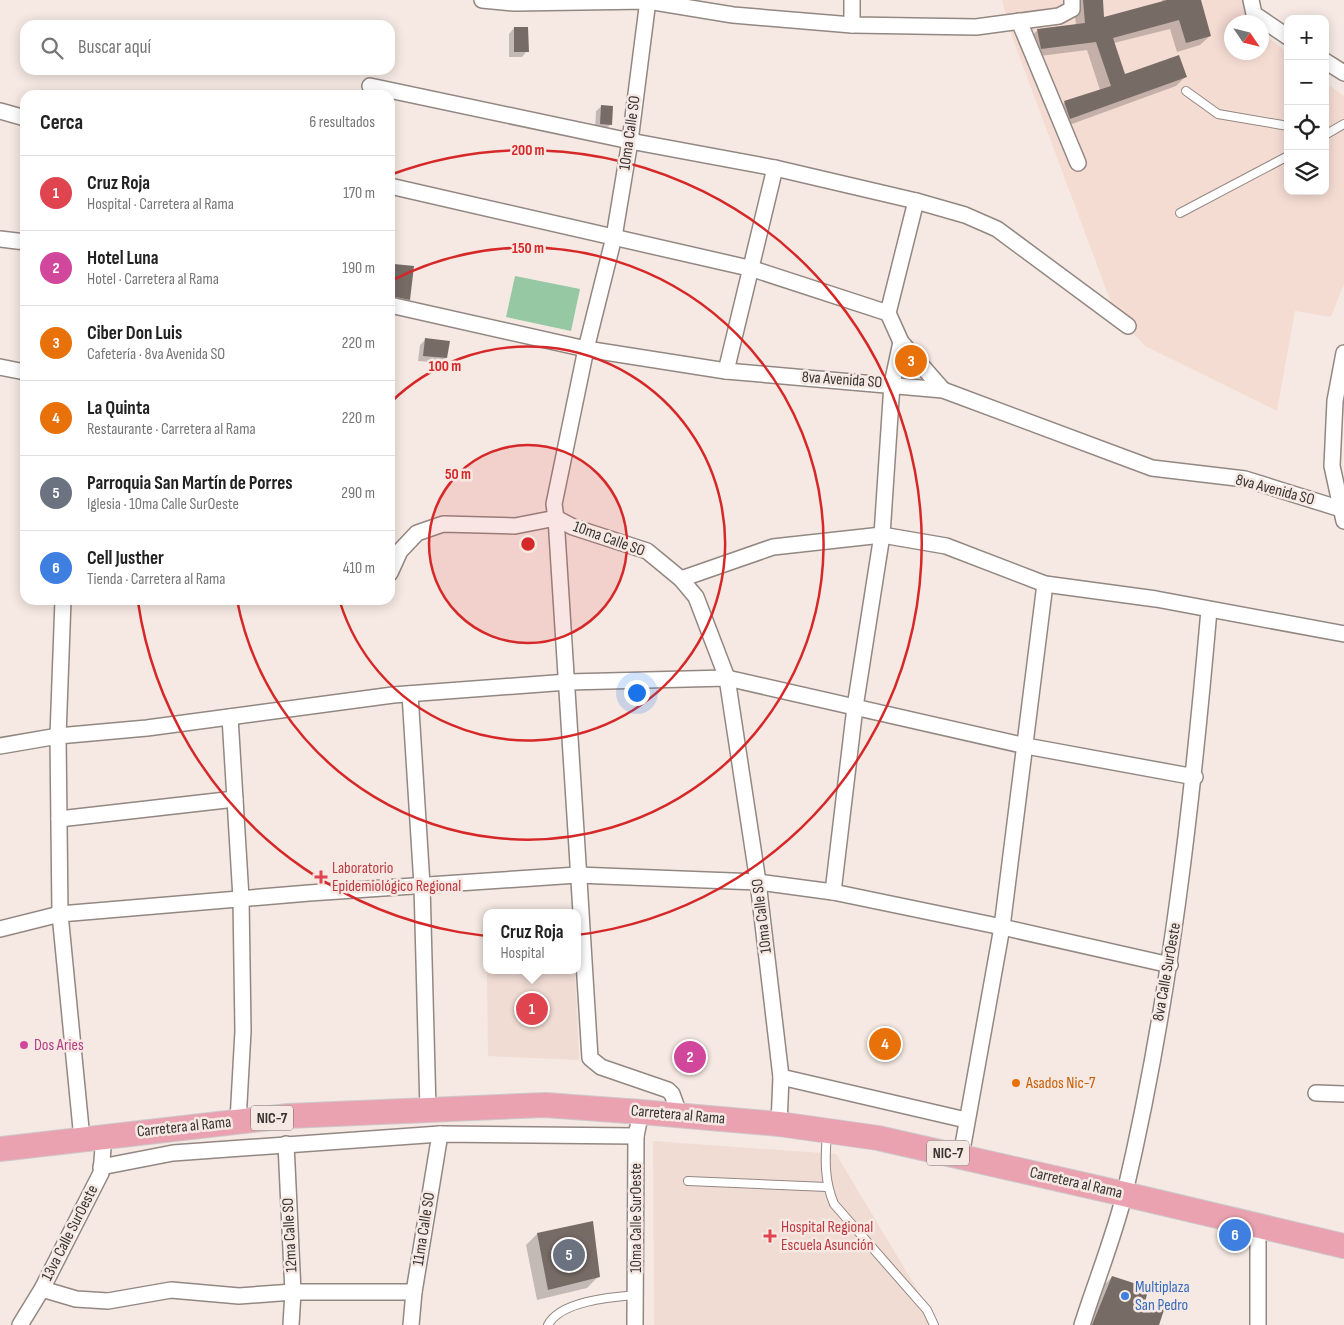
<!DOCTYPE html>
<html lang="es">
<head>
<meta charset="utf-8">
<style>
	body { margin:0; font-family:"Sofia Sans Condensed",sans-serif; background:#f6f6f6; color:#222 }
	.controls { position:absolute; right:15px; top:15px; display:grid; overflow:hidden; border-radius:10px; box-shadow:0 2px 12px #0003 }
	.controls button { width:45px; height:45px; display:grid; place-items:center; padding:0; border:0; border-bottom:1px solid #e0e0e0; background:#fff; color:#222; font:25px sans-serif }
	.compass { position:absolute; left:1224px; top:15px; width:45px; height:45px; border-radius:50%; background:#fff; box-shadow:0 2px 12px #0003; rotate:125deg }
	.you { position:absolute; left:636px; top:692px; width:18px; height:18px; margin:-12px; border:4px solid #fff; border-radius:50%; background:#1a73e8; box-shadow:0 0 0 8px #1a73e833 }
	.badge { display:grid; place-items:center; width:32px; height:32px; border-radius:50%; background:#962e91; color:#fff; font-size:16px; font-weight:700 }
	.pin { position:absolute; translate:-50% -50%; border:2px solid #fff; box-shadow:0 1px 5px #0006 }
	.popup { position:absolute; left:483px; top:909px; width:98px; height:65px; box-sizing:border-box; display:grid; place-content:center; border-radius:10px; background:#fff; filter:drop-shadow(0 1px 4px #0005); font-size:16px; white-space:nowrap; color:#767676 }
	.popup b { font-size:19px; color:#222 }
	.popup::after { content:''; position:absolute; left:50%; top:100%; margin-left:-10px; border:10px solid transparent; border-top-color:#fff }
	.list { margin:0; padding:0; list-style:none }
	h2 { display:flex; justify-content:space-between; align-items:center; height:65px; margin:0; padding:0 20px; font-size:21px }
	h2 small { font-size:16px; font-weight:400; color:#767676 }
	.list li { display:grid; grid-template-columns:32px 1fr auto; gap:15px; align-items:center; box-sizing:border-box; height:75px; padding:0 20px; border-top:1px solid #e0e0e0 }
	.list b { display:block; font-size:19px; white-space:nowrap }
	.list p { margin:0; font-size:16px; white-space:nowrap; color:#767676 }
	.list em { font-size:16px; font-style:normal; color:#767676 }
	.icon { flex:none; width:28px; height:28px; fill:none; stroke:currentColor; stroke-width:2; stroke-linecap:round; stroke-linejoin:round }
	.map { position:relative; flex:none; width:1344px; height:1325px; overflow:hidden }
	.search { position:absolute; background:#fff; box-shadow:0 2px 12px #0003; left:20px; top:20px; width:375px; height:55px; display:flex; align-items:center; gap:12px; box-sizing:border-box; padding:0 18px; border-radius:15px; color:#767676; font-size:19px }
	.panel { position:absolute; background:#fff; box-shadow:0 2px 12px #0003; left:20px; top:90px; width:375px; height:515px; border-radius:15px }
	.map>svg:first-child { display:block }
</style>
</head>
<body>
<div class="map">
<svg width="1344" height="1325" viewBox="0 0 1344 1325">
	<rect width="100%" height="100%" fill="#f6e9e3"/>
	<g fill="#f0dcd3">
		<path d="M487,970H575L579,1060L488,1056Z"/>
		<path d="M653,1141L836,1154L935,1319L934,1325H654Z"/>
	</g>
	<path fill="#f5dcd3" d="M1002,0H1249L1248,22H1232V52H1262V33L1288,53V191H1325V82L1344,96V284L1331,317L1295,311L1277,411L1145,346L1116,316L1011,34Z"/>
	<path fill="#95c8a3" d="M515,276L580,289L571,331L506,317Z"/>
	<g fill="#0003">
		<path d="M1073,0H1101L1103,18L1163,2L1162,0H1200L1210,36L1200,45L1177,52L1170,29L1114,43L1124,75L1185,77L1176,86L1061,128L1056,111L1065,102L1100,90L1087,50L1032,57L1028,39L1038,30L1076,25Z"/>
		<path d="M514,28L527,51L522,57H509V34Z"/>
		<path d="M602,106L610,125L605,130L595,129L596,111Z"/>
		<path d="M394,266L409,299L404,304L390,302V270Z"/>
		<path d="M425,340L446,358L441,363L418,361L420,345Z"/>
		<path d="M537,1234L599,1276L587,1288L537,1300L526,1245Z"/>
		<path d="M1112,1277L1157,1325H1086L1101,1288Z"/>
	</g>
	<g fill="#776b66">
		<path d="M1083,0H1103L1104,17L1167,0H1201L1211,36L1186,43L1179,20L1113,38L1125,74L1179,55L1187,77L1070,119L1064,101L1111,86L1096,42L1041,49L1037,29L1085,23Z"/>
		<path d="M514,27H528L529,52H514Z"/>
		<path d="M601,105L613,106L612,125L600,124Z"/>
		<path d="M394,264L414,266L410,300L391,296Z"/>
		<path d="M425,338L450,341L447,358L423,356Z"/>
		<path d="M593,1221L600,1277L548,1290L537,1233Z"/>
		<path d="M1112,1276L1149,1288L1144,1305L1164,1310L1159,1325H1092Z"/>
	</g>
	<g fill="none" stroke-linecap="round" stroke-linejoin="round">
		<g stroke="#938782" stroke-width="10">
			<g id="service">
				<path d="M1186,91L1218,114L1288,126"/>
				<path d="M1325,135L1344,124"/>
				<path d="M1180,213L1288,156"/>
				<path d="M827,1133C825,1159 824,1180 834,1204L927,1310L934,1325"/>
				<path d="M688,1181L827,1187"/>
				<path d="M548,1325C560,1301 612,1297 635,1295"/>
			</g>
		</g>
		<g stroke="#938782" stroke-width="18">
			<g id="minor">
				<path d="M482,0L514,3L648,1L733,15L852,25L976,27L1059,16L1072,9V0"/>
				<path d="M648,0L630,141L614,237L586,349L554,504L556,518L573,527L647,551L681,579L696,597L727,678L758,882L781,1077L779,1124"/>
				<path d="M1251,0L1254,14L1288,37"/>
				<path d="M1019,21L1078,163"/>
				<path d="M852,25V0"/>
				<path d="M1325,61L1344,73"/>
				<path d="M370,86L630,141L775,168L916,201L965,215L997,229L1128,326"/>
				<path d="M0,111L25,118"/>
				<path d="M390,186L753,269L888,313"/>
				<path d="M916,201L888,313L901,342L943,390"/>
				<path d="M0,239L25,242"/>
				<path d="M390,305L586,349L726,371L943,390L1152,468L1245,479L1341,509"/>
				<path d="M1344,353L1335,401L1332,466L1344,521"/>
				<path d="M0,367L25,372"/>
				<path d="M726,371L775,168"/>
				<path d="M390,573L400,551L417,533L443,524L515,526L556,518C569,698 578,878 590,1058L601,1067L668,1090L672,1094L680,1116"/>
				<path d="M681,579L773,547L882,535L946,546L1045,584L1156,599L1344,634"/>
				<path d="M410,694L422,885L428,1110"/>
				<path d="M230,717L241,898L243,1031L238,1121"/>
				<path d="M0,746L58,736L147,728L393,695L568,682L727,678L1026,746L1195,777"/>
				<path d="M59,819L235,799"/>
				<path d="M833,892L855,707L882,535L892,384L901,342"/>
				<path d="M0,929L60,914L58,736L63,600"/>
				<path d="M781,1077L966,1120"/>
				<path d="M1316,1093L1344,1094"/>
				<path d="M82,1139L60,914L309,893L577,875L758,882L833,892L1002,927L1170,965"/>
				<path d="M286,1144L293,1292L291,1325"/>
				<path d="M961,1156L1002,927L1045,584"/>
				<path d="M101,1167L173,1153L440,1134L636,1136"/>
				<path d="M1258,1225V1325"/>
				<path d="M42,1289L76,1299L108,1301L171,1290L239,1296L293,1292H414"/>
				<path d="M20,1325L42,1289L101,1173L104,1136"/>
				<path d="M411,1325L414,1292L440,1134"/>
				<path d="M635,1325L636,1136L641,1112"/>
				<path d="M1082,1325C1096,1281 1114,1237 1125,1192C1170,1001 1192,806 1209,610"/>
			</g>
		</g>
		<g stroke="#cccaca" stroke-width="26">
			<path id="trunk" d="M0,1149L288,1116L545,1105L641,1112L779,1124L878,1138L1124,1194L1344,1246"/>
		</g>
		<use href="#service" stroke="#fff" stroke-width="8"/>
		<use href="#minor" stroke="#fff" stroke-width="15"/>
		<use href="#trunk" stroke="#eaa2b0" stroke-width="24"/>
	</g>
	<circle cx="528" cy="544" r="99" fill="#d62828" fill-opacity=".12"/>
	<g fill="none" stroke="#d62828" stroke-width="2.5">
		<circle cx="528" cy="544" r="99"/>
		<path d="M391 402A197 197 0 1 1 340 602"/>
		<path d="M391 281A296 296 0 1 1 237 600"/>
		<path d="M390 175A394 394 0 1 1 138 602"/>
	</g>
	<g fill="#e0444e" stroke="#f6e9e3" stroke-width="2">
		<path d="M318.5 869.5h5v5h5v5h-5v5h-5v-5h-5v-5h5z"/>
		<path d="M767.5 1228.5h5v5h5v5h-5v5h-5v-5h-5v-5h5z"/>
	</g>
	<circle fill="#d1479c" stroke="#f6e9e3" stroke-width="2" cx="24" cy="1045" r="5"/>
	<circle fill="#e8710a" stroke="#f6e9e3" stroke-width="2" cx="1016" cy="1083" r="5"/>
	<circle fill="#3f7fe0" stroke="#f6e9e3" stroke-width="2" cx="1125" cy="1296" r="5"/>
	<g text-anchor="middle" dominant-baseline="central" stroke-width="5" stroke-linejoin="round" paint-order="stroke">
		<g fill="#f6e9e3" stroke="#726a67" stroke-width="1">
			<rect x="251" y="1105.5" width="42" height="25" rx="4"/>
			<rect x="927" y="1140.5" width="42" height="25" rx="4"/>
		</g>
		<g font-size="15" font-weight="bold" fill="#393432">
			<text x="272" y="1118">NIC-7</text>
			<text x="948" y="1153">NIC-7</text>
		</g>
		<g font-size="16" fill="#393432" stroke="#f6e9e3">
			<text transform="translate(630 133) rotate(-82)">10ma Calle SO</text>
			<text transform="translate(842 380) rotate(4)">8va Avenida SO</text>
			<text transform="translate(1275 490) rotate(15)">8va Avenida SO</text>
			<text transform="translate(609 539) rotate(20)">10ma Calle SO</text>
			<text transform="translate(762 916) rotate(-97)">10ma Calle SO</text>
			<text transform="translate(1167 972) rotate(-80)">8va Calle SurOeste</text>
			<text transform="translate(678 1115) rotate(5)">Carretera al Rama</text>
			<text transform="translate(184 1127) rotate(-6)">Carretera al Rama</text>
			<text transform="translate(1076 1183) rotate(13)">Carretera al Rama</text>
			<text transform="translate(636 1218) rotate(-90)">10ma Calle SurOeste</text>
			<text transform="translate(424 1229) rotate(-81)">11ma Calle SO</text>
			<text transform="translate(70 1233) rotate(-63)">13va Calle SurOeste</text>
			<text transform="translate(290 1235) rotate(-93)">12ma Calle SO</text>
		</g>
		<g font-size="16" fill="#be3a42" stroke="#f6e9e3" text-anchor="start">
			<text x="332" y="868">Laboratorio<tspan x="332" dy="18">Epidemiológico Regional</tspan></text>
			<text x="781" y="1227">Hospital Regional<tspan x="781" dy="18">Escuela Asunción</tspan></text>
		</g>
		<g font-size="16" fill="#b23c85" stroke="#f6e9e3" text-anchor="start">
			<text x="34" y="1045">Dos Aries</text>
		</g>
		<g font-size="16" fill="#c56008" stroke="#f6e9e3" text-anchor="start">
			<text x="1026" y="1083">Asados Nic-7</text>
		</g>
		<g font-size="16" fill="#366cbe" stroke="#f6e9e3" text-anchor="start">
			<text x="1135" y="1287">Multiplaza<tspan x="1135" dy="18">San Pedro</tspan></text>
		</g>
	</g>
	<circle cx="528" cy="544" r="8" fill="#d62828" stroke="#f6e9e3" stroke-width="2.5"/>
	<g font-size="15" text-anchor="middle" font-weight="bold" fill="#d62828" stroke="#f6e9e3" stroke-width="5" stroke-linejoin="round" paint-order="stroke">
		<text x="528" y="155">200 m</text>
		<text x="528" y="253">150 m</text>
		<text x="445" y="371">100 m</text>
		<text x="458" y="479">50 m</text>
	</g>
</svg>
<div class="controls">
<button>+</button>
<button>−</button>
<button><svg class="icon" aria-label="locate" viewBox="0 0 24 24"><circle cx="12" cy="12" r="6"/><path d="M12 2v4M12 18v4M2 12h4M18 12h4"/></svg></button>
<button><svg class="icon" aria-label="layers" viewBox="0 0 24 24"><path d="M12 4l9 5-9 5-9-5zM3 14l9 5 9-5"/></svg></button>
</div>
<svg class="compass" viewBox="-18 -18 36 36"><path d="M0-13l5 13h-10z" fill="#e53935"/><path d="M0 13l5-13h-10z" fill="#767676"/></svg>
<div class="you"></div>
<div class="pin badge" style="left:532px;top:1009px;background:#e0444e">1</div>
<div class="popup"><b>Cruz Roja</b>Hospital</div>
<div class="pin badge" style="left:690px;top:1057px;background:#d1479c">2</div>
<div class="pin badge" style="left:911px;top:361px;background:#e8710a">3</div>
<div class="pin badge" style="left:885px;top:1044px;background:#e8710a">4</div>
<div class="pin badge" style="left:569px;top:1255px;background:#6b7280">5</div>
<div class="pin badge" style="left:1235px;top:1235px;background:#3f7fe0">6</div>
<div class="search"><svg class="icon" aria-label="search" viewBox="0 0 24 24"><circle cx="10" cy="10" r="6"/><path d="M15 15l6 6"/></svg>Buscar aquí</div>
<section class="panel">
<h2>Cerca<small>6 resultados</small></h2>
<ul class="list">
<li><span class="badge" style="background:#e0444e">1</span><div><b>Cruz Roja</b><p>Hospital · Carretera al Rama</p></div><em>170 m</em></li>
<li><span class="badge" style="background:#d1479c">2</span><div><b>Hotel Luna</b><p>Hotel · Carretera al Rama</p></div><em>190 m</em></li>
<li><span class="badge" style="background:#e8710a">3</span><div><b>Ciber Don Luis</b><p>Cafetería · 8va Avenida SO</p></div><em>220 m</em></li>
<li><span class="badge" style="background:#e8710a">4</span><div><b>La Quinta</b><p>Restaurante · Carretera al Rama</p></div><em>220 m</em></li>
<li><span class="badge" style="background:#6b7280">5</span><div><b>Parroquia San Martín de Porres</b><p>Iglesia · 10ma Calle SurOeste</p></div><em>290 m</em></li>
<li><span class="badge" style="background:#3f7fe0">6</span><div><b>Cell Justher</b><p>Tienda · Carretera al Rama</p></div><em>410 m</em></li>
</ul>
</section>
</div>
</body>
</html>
